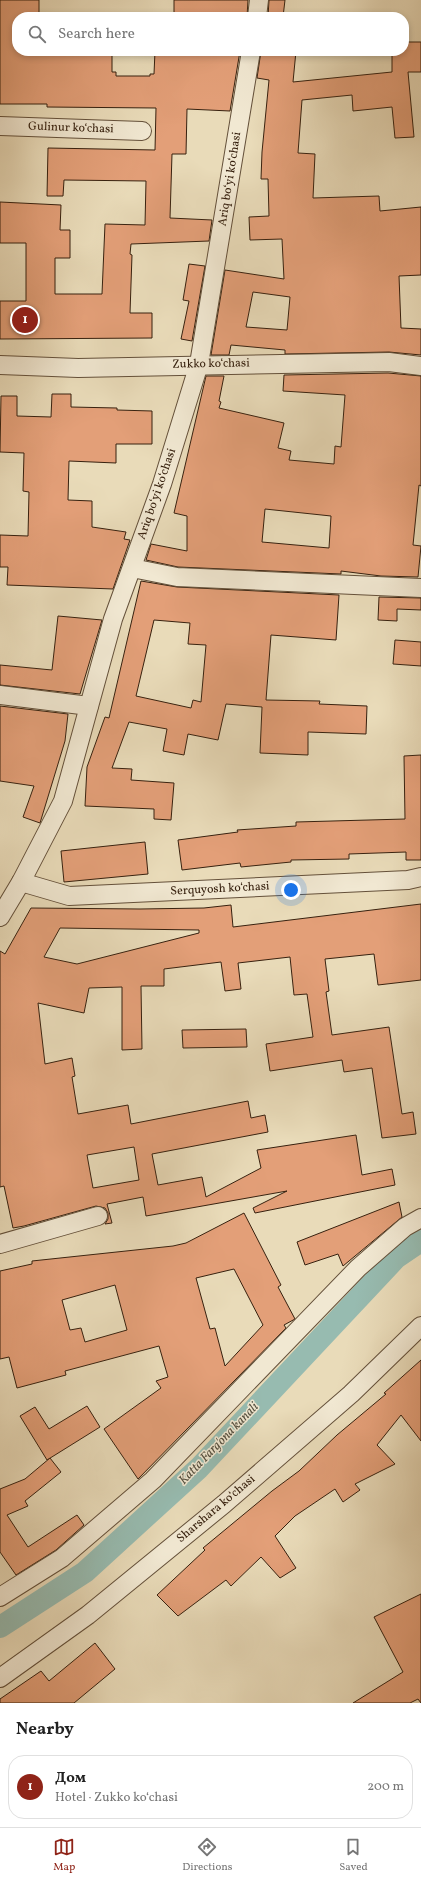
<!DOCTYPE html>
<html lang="en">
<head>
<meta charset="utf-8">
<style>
	body { margin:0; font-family:Vollkorn,serif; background:#f2f2f2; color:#222 }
	.you { position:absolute; left:291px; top:890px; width:14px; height:14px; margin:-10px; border:3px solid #fff; border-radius:50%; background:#1a73e8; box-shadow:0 0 0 6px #1a73e833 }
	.badge { display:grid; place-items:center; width:26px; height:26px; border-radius:50%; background:#8f2418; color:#fff; font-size:13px; font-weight:700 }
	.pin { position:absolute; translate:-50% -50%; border:2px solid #fff; box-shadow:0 1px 4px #0006 }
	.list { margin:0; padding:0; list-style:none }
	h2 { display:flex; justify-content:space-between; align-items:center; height:52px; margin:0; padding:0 16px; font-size:17px }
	h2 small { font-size:13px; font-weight:400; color:#767676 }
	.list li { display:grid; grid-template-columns:26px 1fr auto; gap:12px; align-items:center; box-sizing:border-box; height:64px; margin:0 8px 8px; padding:0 8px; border:1px solid #e0e0e0; border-radius:16px }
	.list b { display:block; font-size:15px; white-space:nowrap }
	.list p { margin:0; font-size:13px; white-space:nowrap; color:#767676 }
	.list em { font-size:13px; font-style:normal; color:#767676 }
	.icon { flex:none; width:22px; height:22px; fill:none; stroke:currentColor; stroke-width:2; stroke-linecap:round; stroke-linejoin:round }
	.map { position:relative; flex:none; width:421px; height:1703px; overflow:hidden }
	.search { position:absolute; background:#fff; box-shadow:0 2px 6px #0003; left:12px; right:12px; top:12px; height:44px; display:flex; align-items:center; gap:10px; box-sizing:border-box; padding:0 14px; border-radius:16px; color:#767676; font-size:15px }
	.sheet { height:124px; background:#fff }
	nav { display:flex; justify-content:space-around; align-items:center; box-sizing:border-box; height:56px; border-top:1px solid #e0e0e0; background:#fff; font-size:11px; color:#767676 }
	nav a { display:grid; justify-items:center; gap:2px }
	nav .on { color:#8f2418 }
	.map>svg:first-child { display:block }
</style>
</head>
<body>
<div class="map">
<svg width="421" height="1703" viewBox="0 0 421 1703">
	<rect width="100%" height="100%" fill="#e9dbb9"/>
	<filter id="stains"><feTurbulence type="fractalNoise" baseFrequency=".005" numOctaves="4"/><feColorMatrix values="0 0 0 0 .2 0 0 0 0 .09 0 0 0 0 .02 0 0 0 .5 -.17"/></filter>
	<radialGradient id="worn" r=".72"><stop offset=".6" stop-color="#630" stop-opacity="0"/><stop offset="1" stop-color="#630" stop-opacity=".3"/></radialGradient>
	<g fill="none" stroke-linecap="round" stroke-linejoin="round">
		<path stroke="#97bbb0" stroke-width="22" d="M0,1627L85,1572L199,1468L396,1258L421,1241"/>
	</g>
	<g fill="#e39f78" stroke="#37210f" fill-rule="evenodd">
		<path d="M0,0H39V17H17V51H112V72H116V76H150V74H154L155,51H240L230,111L187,109L186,154H172L170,218L212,220L209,241L131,244L130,254L132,255L130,313H152V338L0,339V301H26V243H0V202L61,205L60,230H70V258H55V294H102L105,224L145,225L146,181L64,180L63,196H47L48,148L155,150L156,108L47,107V104H0Z"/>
		<path d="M174,0H248L247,17H174Z"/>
		<path d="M269,0H285L283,17H268Z"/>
		<path d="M404,30L405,42H421V72H408L414,137L395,138L392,107L353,111L352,95L302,100L298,153L315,154L313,198L379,196L380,211L421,207V275L399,276L401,328L421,329V355L389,352L285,354V350L231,345L229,355H211L225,270L284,279L282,239L250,240L249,217L269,216L268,179H261L262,152L269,80L257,78L261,51H296L293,82L392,72V51H404ZM253,292L290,297L287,330L246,327Z"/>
		<path d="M189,264L205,266L192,341L181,339L189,301L183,300Z"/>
		<path d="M388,373L421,376V486L419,485L413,545L421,546L418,577L381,576L341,571V574L178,567L146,560L151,544L187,551V516L174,513L206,376H224L219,401L221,402L219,408L284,423L278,448L291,451L289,460L334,464L335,446L341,447L345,395L283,391L284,375ZM265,509L331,516L329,548L262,542Z"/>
		<path d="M52,394H71V407L117,408V410L152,411V444H116V463L69,461L68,500L92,501V527L126,532L124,539L130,540L113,589L7,585L8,567H0V535L28,536L29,492L23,491L24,453L0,452L1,396H17V416L51,417Z"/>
		<path d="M141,581L177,587L339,595L336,640L271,635L266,700L320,701L319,704L367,706L366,734L308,732V755L260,753L262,707L226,704L218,740L188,734L184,755L163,751L167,729L129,722L112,768L132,769L131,780L174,783L171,820L154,819V809L85,806L87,767L105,717L109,718ZM154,620L190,623L188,644L206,645L201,702L193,700L191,708L136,696Z"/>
		<path d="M379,597L421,598V610L397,609V621L378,620Z"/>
		<path d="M58,616L102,620L80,694L0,685V665L52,670Z"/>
		<path d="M395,640L421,642V666L393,664Z"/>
		<path d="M0,706L68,714L65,741L40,823L23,817L34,786L0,781Z"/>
		<path d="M421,755V860H406V852L349,854V859L291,860V862L241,867L240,863L182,870L178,840L238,832L237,830L296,826V822L405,819L404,756Z"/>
		<path d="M145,842L148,874L64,882L61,851Z"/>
		<path d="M421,904V980L378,985L374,954L325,959L329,991L326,992L332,1035L389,1027L402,1114L413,1112L416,1134L382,1138L372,1068L344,1072L342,1060L270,1071L266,1044L313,1037L307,994L294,995L290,957L238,963L241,989L225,991L221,962L164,969V986H141L142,1049L122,1050V987L89,988L84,1013L38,1003L45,1064L72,1058L75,1076L72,1077L78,1114L128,1105L131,1124L248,1101L251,1118L265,1115L268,1132L152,1154L158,1185L202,1177L206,1197L261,1168L257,1150L356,1135L362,1175L392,1169L395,1185L255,1213L253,1208L287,1191L146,1216L143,1197L107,1204L112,1223L105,1224L108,1219V1213L105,1208L96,1206L24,1226L13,1228L4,1186L0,1187V951L5,954L31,908L140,909L204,908L231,905L233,927ZM60,928L199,930V933L77,964L44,957ZM134,1147L139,1180L93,1188L87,1155Z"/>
		<path d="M246,1029L247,1047L183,1048L182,1030Z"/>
		<path d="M399,1202L402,1217L343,1266L338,1254L305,1265L297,1242Z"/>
		<path d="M244,1213L281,1285L278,1287L295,1319L284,1325L286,1328L138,1479L104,1429L161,1388L156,1381L168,1377L159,1346L65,1371L66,1375L17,1388L9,1357L0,1359V1271L32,1264V1261L173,1246L186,1243ZM234,1269L263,1325L225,1366L215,1328L210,1329L196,1278ZM115,1285L127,1330L85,1342L81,1328L70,1330L62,1300Z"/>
		<path d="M421,1360V1441L401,1415L377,1445L395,1464L355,1484L360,1490L343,1502L335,1489L295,1516L275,1536L296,1568L280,1578L261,1557L231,1586L226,1580L178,1616L157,1595L205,1550L203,1548L272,1491L299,1471L337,1435L386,1394L384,1393Z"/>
		<path d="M87,1406L100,1427L47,1460L20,1416L35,1407L49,1429Z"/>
		<path d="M50,1458L61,1472L25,1501L28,1506L7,1515L28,1547L77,1515L84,1525L56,1550L16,1575L0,1552V1489L25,1479Z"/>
		<path d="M421,1594V1703L418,1699L410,1703H353L403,1672L374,1617Z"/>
		<path d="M95,1643L115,1669L74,1703H0V1699L41,1671L49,1681Z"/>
	</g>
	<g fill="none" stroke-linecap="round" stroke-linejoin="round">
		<g stroke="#64503a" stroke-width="20">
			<g id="street">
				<path d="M257,17L259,0"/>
				<path d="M0,126L142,131"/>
				<path d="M0,365L78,368L389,362L421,366"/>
				<path d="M132,568L177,577L421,588"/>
				<path d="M0,695L89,706"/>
				<path d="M21,882L69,896L408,880L421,877"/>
				<path d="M0,917L21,882L63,801L113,619L162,484L199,364L251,51"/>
				<path d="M0,1244L98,1216"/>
				<path d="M0,1597L62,1558L153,1480L358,1268L405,1227L421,1218"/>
				<path d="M0,1678L88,1615L224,1504L351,1394L421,1326"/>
			</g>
		</g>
		<use href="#street" stroke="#f1e8d2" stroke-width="18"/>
	</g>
	<g text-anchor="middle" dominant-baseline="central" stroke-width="3" stroke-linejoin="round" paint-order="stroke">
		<g font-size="12" fill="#37210f" stroke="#f1e8d2">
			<text transform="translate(71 128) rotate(2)">Gulinur koʻchasi</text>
			<text transform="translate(230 179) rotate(-81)">Ariq boʻyi koʻchasi</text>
			<text transform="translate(211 364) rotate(-1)">Zukko koʻchasi</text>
			<text transform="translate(157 494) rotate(-71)">Ariq boʻyi koʻchasi</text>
			<text transform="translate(220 889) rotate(-3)">Serquyosh koʻchasi</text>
			<text transform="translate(216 1509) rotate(-40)">Sharshara koʻchasi</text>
		</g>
		<g font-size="13" font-style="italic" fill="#544f3f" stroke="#f1e8d2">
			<text transform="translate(219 1444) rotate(-46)">Katta Farg'ona kanali</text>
		</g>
	</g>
	<rect width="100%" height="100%" filter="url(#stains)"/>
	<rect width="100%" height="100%" fill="url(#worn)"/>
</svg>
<div class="you"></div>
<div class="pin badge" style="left:25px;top:320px">1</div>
<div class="search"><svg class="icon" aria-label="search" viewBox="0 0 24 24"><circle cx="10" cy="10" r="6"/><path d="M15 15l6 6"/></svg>Search here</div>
</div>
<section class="sheet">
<h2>Nearby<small></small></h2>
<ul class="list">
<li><span class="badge">1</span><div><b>Дом</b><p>Hotel · Zukko koʻchasi</p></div><em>200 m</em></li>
</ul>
</section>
<nav>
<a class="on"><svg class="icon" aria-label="map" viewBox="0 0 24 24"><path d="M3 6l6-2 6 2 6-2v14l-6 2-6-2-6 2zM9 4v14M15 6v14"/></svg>Map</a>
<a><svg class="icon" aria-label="directions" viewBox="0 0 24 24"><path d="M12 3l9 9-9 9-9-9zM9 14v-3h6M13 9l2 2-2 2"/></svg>Directions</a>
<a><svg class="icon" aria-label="saved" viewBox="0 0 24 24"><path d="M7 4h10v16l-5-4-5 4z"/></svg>Saved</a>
</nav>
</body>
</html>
